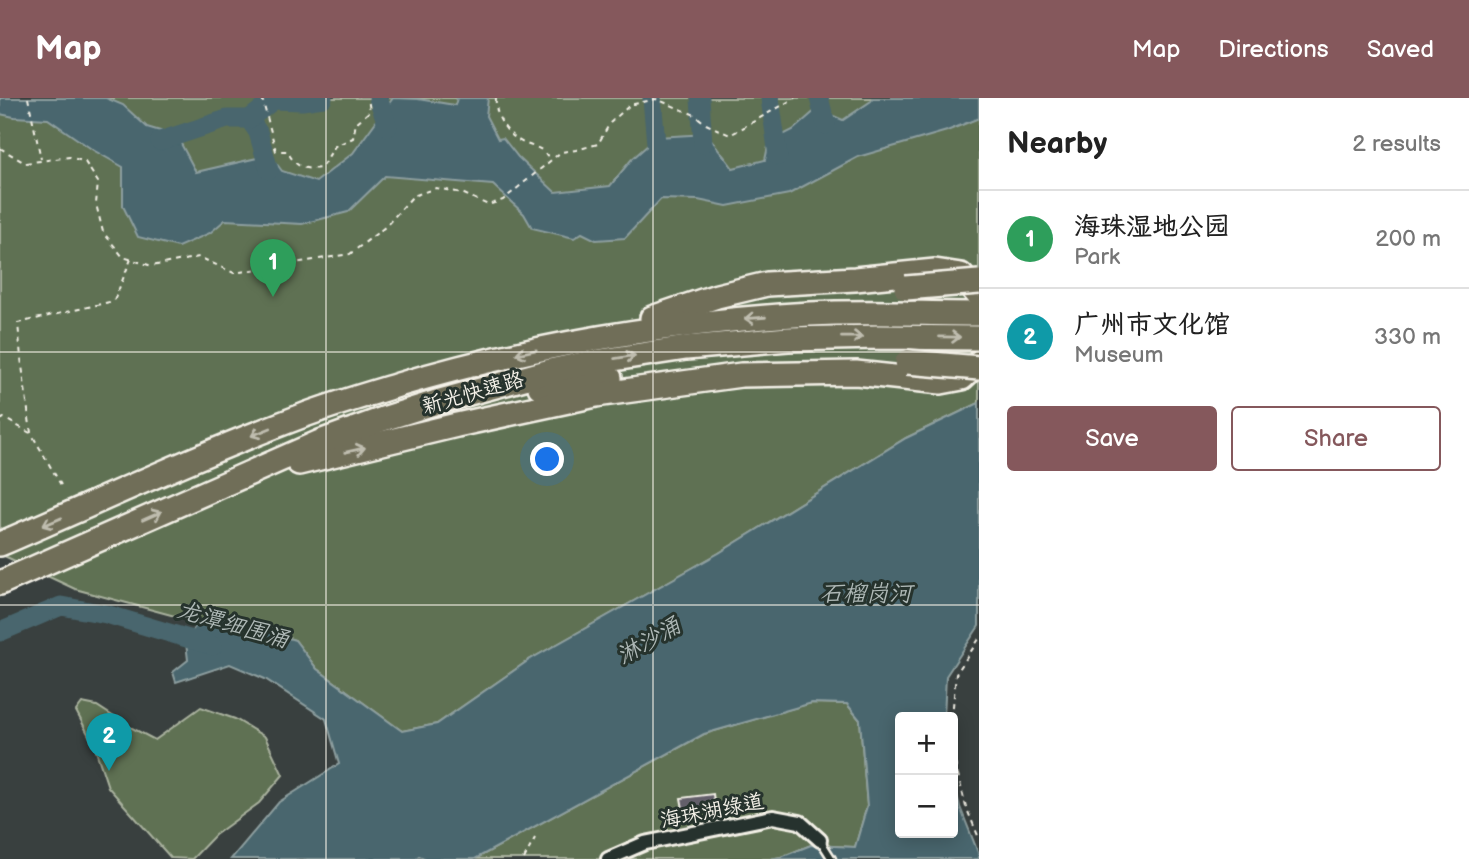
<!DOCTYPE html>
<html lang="en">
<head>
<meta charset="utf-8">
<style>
	body { margin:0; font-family:"Balsamiq Sans","LXGW WenKai TC",sans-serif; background:#f2f2f2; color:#222 }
	.controls { position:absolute; right:21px; bottom:21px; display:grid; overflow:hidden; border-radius:7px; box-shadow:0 4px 18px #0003 }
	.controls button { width:63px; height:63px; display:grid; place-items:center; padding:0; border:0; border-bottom:2px solid #e0e0e0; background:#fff; color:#222; font:35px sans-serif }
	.you { position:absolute; left:548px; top:362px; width:24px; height:24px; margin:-18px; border:5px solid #fff; border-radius:50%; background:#1a73e8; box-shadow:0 0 0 10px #1a73e833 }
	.badge { display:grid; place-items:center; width:46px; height:46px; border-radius:50%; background:#85585c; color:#fff; font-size:23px; font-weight:700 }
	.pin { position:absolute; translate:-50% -58px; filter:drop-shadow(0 2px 4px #0008) }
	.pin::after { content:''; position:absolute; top:37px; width:24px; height:21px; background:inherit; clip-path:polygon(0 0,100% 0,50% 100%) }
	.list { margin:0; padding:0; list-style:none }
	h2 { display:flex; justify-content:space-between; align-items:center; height:91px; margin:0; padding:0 28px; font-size:30px }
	h2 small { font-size:23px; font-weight:400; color:#767676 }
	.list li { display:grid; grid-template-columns:46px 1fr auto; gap:21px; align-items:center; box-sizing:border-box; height:98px; padding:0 28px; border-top:2px solid #e0e0e0 }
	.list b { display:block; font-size:26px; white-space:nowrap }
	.list p { margin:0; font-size:23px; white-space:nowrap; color:#767676 }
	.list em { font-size:23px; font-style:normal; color:#767676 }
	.actions { display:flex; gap:14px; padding:21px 28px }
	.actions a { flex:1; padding:16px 0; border:2px solid #85585c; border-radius:7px; text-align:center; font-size:24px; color:#85585c }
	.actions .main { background:#85585c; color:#fff }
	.map { position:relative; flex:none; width:979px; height:761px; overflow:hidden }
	header { display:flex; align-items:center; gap:42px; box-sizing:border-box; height:98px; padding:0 35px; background:#85585c; color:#fff }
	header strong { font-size:33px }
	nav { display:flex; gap:38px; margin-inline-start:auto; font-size:24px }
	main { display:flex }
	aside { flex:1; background:#fff }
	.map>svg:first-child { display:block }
</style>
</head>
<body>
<header>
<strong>Map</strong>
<nav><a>Map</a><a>Directions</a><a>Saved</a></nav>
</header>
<main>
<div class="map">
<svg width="979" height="761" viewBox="0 0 979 761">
	<rect width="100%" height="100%" fill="#39403f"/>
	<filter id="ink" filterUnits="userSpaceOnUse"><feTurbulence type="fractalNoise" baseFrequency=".0143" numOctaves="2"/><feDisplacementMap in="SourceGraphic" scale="14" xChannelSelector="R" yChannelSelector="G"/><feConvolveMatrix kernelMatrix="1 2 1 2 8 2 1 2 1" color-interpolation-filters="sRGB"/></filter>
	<g filter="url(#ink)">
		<g fill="#5e7153" stroke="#a9b19e" stroke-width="2">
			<path d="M0,0H979V305L906,340L719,455L529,562L437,626L402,633L317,571L295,542L218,518L197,524L75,491L0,456Z"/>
			<path d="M82,605L97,608L128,628L155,642L201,609L235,621L265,639L283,677L259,705L215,737L192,761L171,760L108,689L94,647L76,613Z"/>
			<path d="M811,605L847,606L860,622L867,708L855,749L811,747L781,759L770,761H475L704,636Z"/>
		</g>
		<g fill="#48666e" stroke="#8d9e9f" stroke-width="2">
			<path d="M0,0H106L123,7L147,29L177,38L196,74L270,57L282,73L316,84L353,55L393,0L418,1L455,7L457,0H488L486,18L498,41L503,40L518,59L555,94L610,88L631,62L657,39L707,36L733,70L765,62L769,44L793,32L817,11L843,22L871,3L872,0H979V20L947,33L858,59L789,96L727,108L698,102L661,101L625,140L596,142L582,135L574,140L532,130L524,116L493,87L385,78L348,114L302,126L225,122L210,135L178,149L138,139L123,108V69L93,52L48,21L14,19L0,16Z"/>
			<path d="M979,305V528L946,578L944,619H900V735H953V681L960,709L979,757V761H770L781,759L811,747L855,749L867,708L860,622L847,606L812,605L704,636L475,761H426L419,758L415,761H231L279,704L339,666L326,621L265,581L230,566L176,584L173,574L188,562L186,545L197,524L218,518L295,542L317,571L402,633L437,626L529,562L719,455L906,340Z"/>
		</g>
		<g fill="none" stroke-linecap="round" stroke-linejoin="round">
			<g stroke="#48666e" stroke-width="19">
				<path d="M378,0L388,29"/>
				<path d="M652,0L656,46"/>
				<path d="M700,0L703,46"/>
				<path d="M770,0L778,58"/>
				<path d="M819,0L826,27"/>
				<path d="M249,21L258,34L269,72"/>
				<path d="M160,43L227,21H249L274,2L302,3L323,0"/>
				<path d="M0,534L61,508L106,516L213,548"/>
			</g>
		</g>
		<path fill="#645f6a" stroke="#f4f1e8" stroke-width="2" d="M713,696L715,711L684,716L681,700Z"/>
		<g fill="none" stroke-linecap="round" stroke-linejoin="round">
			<g stroke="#f4f1e8" stroke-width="11">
				<path id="lane" d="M820,742L832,761"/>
			</g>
			<g stroke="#f4f1e8" stroke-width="18">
				<path id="street" d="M608,761L645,745L773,719L800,724L820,742"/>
			</g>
			<g stroke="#f4f1e8" stroke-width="28">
				<g id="highway">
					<path d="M652,220L717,198L767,186L855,181L935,173L961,177L979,198"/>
					<path d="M540,289L610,280"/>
					<path d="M299,365L457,327L596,297L741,277L856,275L941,284L962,280L979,264"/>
					<path d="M0,446C100,403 200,356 302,318C334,306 366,297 398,287C532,247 670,224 810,216C866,213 923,216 979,216"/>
					<path d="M0,485L320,344L383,321L440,303L550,273L588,265L686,250L788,241L879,239L979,240"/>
				</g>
			</g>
			<g stroke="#f4f1e8" stroke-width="2" stroke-dasharray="5 5" stroke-linecap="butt">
				<path d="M28,0L41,61"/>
				<path d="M262,0L276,53H287C296,69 302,72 321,70L335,48L353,40L356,25L370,13L368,0"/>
				<path d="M496,0C494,19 508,39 526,46C539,51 540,48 550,61"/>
				<path d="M0,50L25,65L70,59L85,64L98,84L96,106L103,134L123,159L152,168L199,159L234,175L350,156L385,129L413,98L436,90L462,95L488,107L503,102L561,54L576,52L598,46L610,25L630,7L656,1L695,17L706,26L730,37L795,0"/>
				<path d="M0,322L4,320L30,335"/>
				<path d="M61,387L31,335L21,260L18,225L114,203L131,161"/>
				<path d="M952,619L956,576L979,541"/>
				<path d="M953,656L966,709L979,740"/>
				<path d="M524,761L535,740"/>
			</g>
			<use href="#lane" stroke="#26332d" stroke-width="6"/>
			<use href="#street" stroke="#26332d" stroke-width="12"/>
			<use href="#highway" stroke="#706e59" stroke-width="23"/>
			<g stroke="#f4f1e8" stroke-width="28" stroke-linecap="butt">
				<g id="highway-bridge">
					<path d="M906,190L979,184"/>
					<path d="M907,264L979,270"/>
				</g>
			</g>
			<use href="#highway-bridge" stroke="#706e59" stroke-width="23"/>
		</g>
		<defs><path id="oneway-shaft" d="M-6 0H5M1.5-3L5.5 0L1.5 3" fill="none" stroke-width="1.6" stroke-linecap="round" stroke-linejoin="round" transform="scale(1.75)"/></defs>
		<g stroke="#bfbdaf">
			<use href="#oneway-shaft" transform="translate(755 220) rotate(176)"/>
			<use href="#oneway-shaft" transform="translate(852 239) rotate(-1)"/>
			<use href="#oneway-shaft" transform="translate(950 239) rotate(1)"/>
			<use href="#oneway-shaft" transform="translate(526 254) rotate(168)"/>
			<use href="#oneway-shaft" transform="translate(625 259) rotate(-9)"/>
			<use href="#oneway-shaft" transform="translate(261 334) rotate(158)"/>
			<use href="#oneway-shaft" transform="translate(355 352) rotate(-13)"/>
			<use href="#oneway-shaft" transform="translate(152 418) rotate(-24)"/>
			<use href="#oneway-shaft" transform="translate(52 424) rotate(157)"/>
		</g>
	</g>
	<path fill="none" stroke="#f4f1e8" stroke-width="2" stroke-opacity="0.55" d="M326,0V761M653,0V761M0,254H979M0,507H979"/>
	<g text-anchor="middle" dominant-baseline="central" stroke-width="6" stroke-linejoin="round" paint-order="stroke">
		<g font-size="21" fill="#f4f1e8" stroke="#26332d">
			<text transform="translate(473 295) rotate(-16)">新光快速路</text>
			<text transform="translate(712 713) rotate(-11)">海珠湖绿道</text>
		</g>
		<g font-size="23" font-style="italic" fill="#afb9b7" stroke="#26332d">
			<text x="866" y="496">石榴岗河</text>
			<text transform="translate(233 527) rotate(16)">龙潭细围涌</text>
			<text transform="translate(649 543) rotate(-30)">淋沙涌</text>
		</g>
	</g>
</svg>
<div class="controls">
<button>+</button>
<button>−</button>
</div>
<div class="you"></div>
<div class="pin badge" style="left:273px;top:199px;background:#2e9e5b">1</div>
<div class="pin badge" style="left:109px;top:673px;background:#0f9aa8">2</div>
</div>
<aside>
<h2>Nearby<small>2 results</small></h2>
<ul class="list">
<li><span class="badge" style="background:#2e9e5b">1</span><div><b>海珠湿地公园</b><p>Park</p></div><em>200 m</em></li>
<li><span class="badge" style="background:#0f9aa8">2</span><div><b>广州市文化馆</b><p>Museum</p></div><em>330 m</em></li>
</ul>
<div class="actions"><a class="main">Save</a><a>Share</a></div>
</aside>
</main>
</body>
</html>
